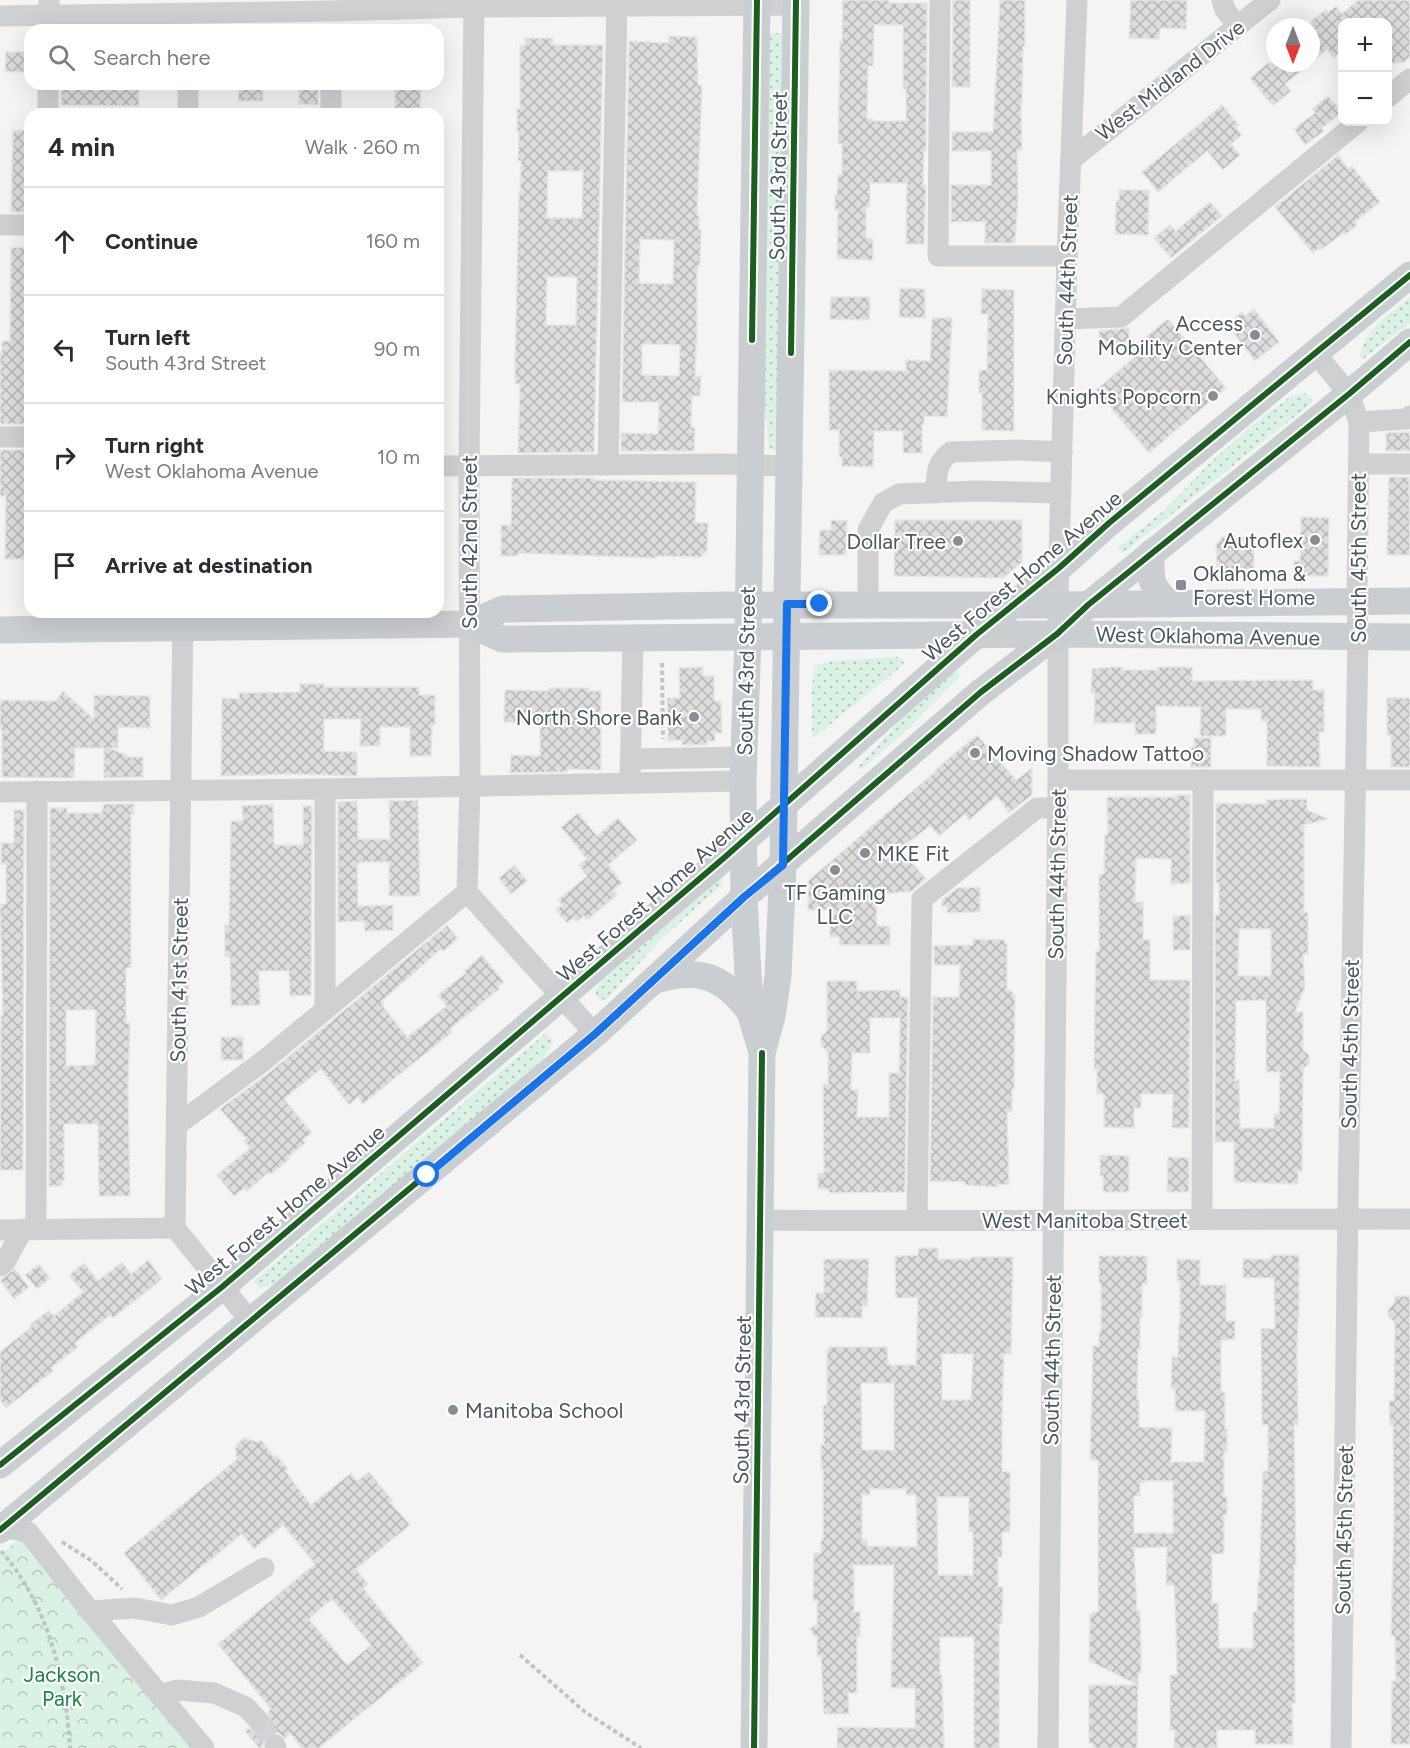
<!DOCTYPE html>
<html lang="en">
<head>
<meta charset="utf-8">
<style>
	body { margin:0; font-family:Figtree,sans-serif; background:#f2f2f3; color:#2b2b33 }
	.controls { position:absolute; right:18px; top:18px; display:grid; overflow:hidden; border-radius:12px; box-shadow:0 6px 24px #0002 }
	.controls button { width:54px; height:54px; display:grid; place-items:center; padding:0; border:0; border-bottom:2px solid #e1e1e2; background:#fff; color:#2b2b33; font:30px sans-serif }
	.compass { position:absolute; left:1266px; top:18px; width:54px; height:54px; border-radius:50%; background:#fff; box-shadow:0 6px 24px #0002; rotate:180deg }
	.stop { position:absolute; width:18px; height:18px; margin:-14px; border:4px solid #1a73e8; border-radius:50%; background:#fff }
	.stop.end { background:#1a73e8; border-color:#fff; box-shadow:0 2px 6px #0008 }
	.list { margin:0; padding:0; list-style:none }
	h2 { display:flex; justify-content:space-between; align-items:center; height:78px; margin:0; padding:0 24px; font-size:26px }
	h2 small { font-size:20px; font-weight:400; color:#7c7c81 }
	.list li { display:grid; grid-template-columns:39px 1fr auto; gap:18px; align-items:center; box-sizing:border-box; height:108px; padding:0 24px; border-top:2px solid #e1e1e2 }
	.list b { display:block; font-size:22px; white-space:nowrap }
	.list p { margin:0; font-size:20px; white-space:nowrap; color:#7c7c81 }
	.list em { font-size:20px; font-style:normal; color:#7c7c81 }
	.icon { flex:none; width:33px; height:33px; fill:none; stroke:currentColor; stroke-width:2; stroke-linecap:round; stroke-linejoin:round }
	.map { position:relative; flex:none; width:1410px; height:1748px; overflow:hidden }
	.search { position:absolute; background:#fff; box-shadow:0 6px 24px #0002; left:24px; top:24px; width:420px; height:66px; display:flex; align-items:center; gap:15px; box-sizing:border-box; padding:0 21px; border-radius:18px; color:#7c7c81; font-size:22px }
	.panel { position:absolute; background:#fff; box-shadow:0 6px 24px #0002; left:24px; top:108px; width:420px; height:510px; border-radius:18px }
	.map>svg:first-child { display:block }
</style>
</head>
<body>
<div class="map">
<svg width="1410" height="1748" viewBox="0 0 1410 1748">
	<defs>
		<pattern id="grass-dots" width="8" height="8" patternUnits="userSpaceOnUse" patternTransform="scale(1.5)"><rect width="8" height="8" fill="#d9f2e3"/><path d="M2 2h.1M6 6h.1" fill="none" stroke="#b2c7bb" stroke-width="1.8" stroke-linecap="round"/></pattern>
		<pattern id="forest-crowns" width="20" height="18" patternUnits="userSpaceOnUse" patternTransform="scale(1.5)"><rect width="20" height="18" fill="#d9f2e3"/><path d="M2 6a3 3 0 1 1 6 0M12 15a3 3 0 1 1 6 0" fill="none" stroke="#b2c7bb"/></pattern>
		<pattern id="building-cross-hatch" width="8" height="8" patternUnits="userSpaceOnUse" patternTransform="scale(1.5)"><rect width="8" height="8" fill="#ddddde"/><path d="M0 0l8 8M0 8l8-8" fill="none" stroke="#b5b6b7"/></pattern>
	</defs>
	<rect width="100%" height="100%" fill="#f4f4f4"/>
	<g fill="url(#grass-dots)">
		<path d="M768,33H782L777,447L775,450L769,448L763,390Z"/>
		<path d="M1410,297V323L1363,359L1360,356C1366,327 1389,315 1410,297Z"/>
		<path d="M1306,393L1313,402L1123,553L1117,548L1167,508L1209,464L1250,427L1291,396Z"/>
		<path d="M898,657L904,662L902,666L812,739V685L815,666L831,661Z"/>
		<path d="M956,671L961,675L906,731L861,770L858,767L903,717Z"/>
		<path d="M722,877V885L661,939L609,997L605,1000L598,998L595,991L602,981Z"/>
		<path d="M546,1033L553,1040L549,1050L540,1062L280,1283L259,1288L254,1281Z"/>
	</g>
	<path fill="url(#forest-crowns)" d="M22,1536L193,1748H0V1555Z"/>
	<g fill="url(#building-cross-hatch)" stroke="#e5e6e7" stroke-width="1.5" fill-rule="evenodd">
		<path d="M843,0H889V3H927L926,151H924L923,185H926L924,244H906L907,183H870V207H866V238L873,239V260L837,259L838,210H835V195H837L838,174H842V144H838L840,41H842ZM874,25H903V89H906V121H872V119H867L868,66H873Z"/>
		<path d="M953,0H970V87H952Z"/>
		<path d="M1000,0H1025V46H1023L1022,105H1021L1022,150L1017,151L1018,198L1015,243H985V222H951V185H991V151H952V132H993Z"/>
		<path d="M1131,0H1187L1186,29L1160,28L1159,39L1129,38Z"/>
		<path d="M1358,0H1410V57L1404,62L1388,64V56L1393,40L1388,33V22H1379L1377,20L1374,22H1342V51L1334,58L1327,49L1311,63V21L1326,9L1328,12L1336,6L1342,14Z"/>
		<path d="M669,36L697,37L698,85H702L697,215H699V230H701L700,265H698L697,274V346H696L695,376H701L700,396H692L691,427L695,428L694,451H621V433L658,434L659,402H622L629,41L669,43ZM640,239L674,240L673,284L639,283ZM642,344L680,345L679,376L642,375Z"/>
		<path d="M525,38H553L552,45H603L594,452L518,453L520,384H515V359L519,191H520L521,161H518L519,132H517V109H520V45H525ZM548,171H583L582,218H547ZM547,277H577L576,325H546Z"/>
		<path d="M6,52H30V72H5Z"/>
		<path d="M1268,63H1311L1285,84L1291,91L1273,106L1250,78Z"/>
		<path d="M101,84H139V106L61,105V87H101Z"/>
		<path d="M239,84H263V101H238Z"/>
		<path d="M395,84H421L420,114H395Z"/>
		<path d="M299,86H318V105L299,104Z"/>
		<path d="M1328,96L1342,112L1322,128L1324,131L1305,145L1294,129L1315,113L1312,109Z"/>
		<path d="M1222,105L1239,125L1236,128L1242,135L1231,144L1240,155L1223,170L1207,151L1158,192L1142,172Z"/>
		<path d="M13,130L30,131V212H11Z"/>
		<path d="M1338,155L1348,169L1352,166L1380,202L1355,222L1357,225L1345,235L1343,233L1321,250L1319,248L1313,253L1275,207Z"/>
		<path d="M1119,190H1149L1148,235L1115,234L1116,201H1119Z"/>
		<path d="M1210,202L1222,216L1171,258L1154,238L1170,225L1176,231Z"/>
		<path d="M11,247L30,248V424H0V351H2V341H10Z"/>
		<path d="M900,288L925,289V318L899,317Z"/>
		<path d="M982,289L1014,290V431L982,430V393H979V370H987L988,314H981Z"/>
		<path d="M831,297H870L869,320L830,319Z"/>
		<path d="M1254,309L1279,342L1255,361L1227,324L1242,312L1245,316Z"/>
		<path d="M932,318H952L947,417L924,416V424H922V453H903V431H874L873,467L842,466V457H839V430H829V370L906,371V360L930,361Z"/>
		<path d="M1168,319L1226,388L1149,453L1096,390L1144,349H1131Z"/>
		<path d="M1125,328H1129V349L1099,350V331Z"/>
		<path d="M1410,432V451H1386V433Z"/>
		<path d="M0,450H30V559H5L6,496H0Z"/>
		<path d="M1389,477H1409L1410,555H1387Z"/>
		<path d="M512,478H594V480L696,482L695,523H708L707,551L701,557L656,556V558L518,553V556H501V525H511Z"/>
		<path d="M1301,517L1329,518L1328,576H1293L1294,561H1300Z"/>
		<path d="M831,520L847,521L846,555H819L820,530H831Z"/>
		<path d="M895,520H1022V562L1003,578L894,576Z"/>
		<path d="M1222,537H1254V571H1217L1216,544Z"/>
		<path d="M703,667V676H714V701H721L722,733H715V741H707V745H682V740L668,741L667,698H680L679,668Z"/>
		<path d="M1113,667H1122V670H1158V667H1192V681L1313,680V690H1324V732H1319L1320,767L1267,766V721H1261V709H1226V736H1200L1201,707L1156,706V734H1135V723H1094L1095,693H1091L1092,669Z"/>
		<path d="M300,684H324V687H419V695H435V725H432L431,756H410V727H380V746H360L361,719H324V751L357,752V776L289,774L221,776L222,698L239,699V693L300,692Z"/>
		<path d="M548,688H589V691H601V770L567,769V772L510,773L511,755L540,756V723L504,722L505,690L548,691Z"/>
		<path d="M63,691L94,719V695L150,696V728L118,727V748H110L130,757H143V777L104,778V748H75L74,778L2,777V730H0V700L56,701Z"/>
		<path d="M1387,698H1410V767H1391V735H1387Z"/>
		<path d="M977,735L1016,780L1032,768V795L1009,813L997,796L969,820L965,814L939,836L930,826L900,849L926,879L912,891L876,895L877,926H890V945H839V937H830V910H808V881L937,770L936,769Z"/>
		<path d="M1194,738H1211V767H1191V747H1194Z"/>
		<path d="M1177,795H1190V883L1171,884V859L1136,858L1135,902H1143V940H1150V980H1190L1189,1128H1172L1173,1094H1141V1108H1134V1128L1104,1127V1094H1097V1070H1094L1095,1000L1096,951H1099V874H1104L1105,834H1108L1107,797H1177Z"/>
		<path d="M1282,799H1307V810L1328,819L1304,825V912H1308V954H1303L1305,987L1295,1012H1303V1050L1309,1055V1064L1304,1068L1303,1072L1302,1172L1298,1171V1184L1234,1182V1142H1215V915H1219V883H1216V803L1266,804V800ZM1239,929H1271V976H1238ZM1266,1000V1072H1280L1279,1114H1274V1128H1240L1239,1080L1235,1081L1236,1001Z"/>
		<path d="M418,800L420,896H389V862H359V864H357L358,906L393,905V930L365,931L364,921L338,922V802L357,801L358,839H390L389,801Z"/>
		<path d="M104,804H134V814H131V968H126V1023H130L128,1085L130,1196H99L98,1124H64V1181H62V1186H49L50,808H67V813H102ZM66,1010H96L95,1065L66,1066Z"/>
		<path d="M273,804L274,845H303V806H312L311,995L290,996L289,971H259L260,1005L231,1006L230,957H225V925H229L231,821H243L242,806Z"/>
		<path d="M14,810H24L23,1170H0L1,1016H3L0,904H6V864H1V843H14Z"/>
		<path d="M578,813L597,836L618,818L637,840L608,865L622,883L613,890L617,895L587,920L584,916L577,922L573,918L567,923L556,910L562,905L558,900L587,876L579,865L587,859L561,827Z"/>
		<path d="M515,865L527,881L511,894L499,878Z"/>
		<path d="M980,887V912L947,913V906H942V900L957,888Z"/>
		<path d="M1190,915V950H1173V916Z"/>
		<path d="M447,925L458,939L443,951L441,949L382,1001L384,1003L382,1005L407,1037L447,1006L438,995L466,973L464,971L482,955L504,982L498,987L499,989L450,1029L452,1032L363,1104L358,1097L349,1105L321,1069L284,1099L312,1133L303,1140L305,1143L288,1157L289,1159L271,1174L269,1172L247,1191L245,1188L234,1196L217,1175L250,1148L244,1141L246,1139L220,1109L270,1072Z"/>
		<path d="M973,939L1005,940V944H1007V990H1010L1015,996L1014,1089H1012V1112H1007L1009,1185L998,1184L997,1187L965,1185V1182L930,1181L933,997H959L960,965H934V946L973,945Z"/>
		<path d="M827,981H857V991L900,990V997H908L905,1192L829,1193V1189H818V1173H824L823,1084H828V1053L821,1045V1037L827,1031ZM870,1018H900L899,1073H889V1117H857L858,1090H851L852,1053H870Z"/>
		<rect x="221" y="1037" width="22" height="23"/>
		<path d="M1100,1155L1129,1156V1192H1103V1176H1100Z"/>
		<path d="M1168,1157L1189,1158V1192H1167Z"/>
		<path d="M919,1248H938V1259H971V1257H1013L1011,1354H1004L1002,1421V1471L1010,1472V1532H1002V1557H998V1587H1003L1002,1624H999V1748H974V1637H940V1675H942L944,1748H837L838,1727L915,1728V1688H891L894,1565H854V1612H860V1636H857V1693H848L849,1714H824L821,1656H817V1638L809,1629L817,1624V1601H813L814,1553H821V1540H823V1469H821V1445H824L823,1406L827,1405V1349H829V1347H887L888,1365H916L918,1297L896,1298L895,1259L897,1256L918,1255ZM942,1354H973L971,1400H942ZM861,1383H894V1450H862ZM870,1489H906V1495H916L917,1547L867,1546V1540H862V1495H870ZM937,1497H969V1532H973V1575H938Z"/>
		<path d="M1271,1255H1299V1317H1298L1297,1355L1298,1425H1294L1296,1565H1294L1295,1703H1292L1293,1744H1255V1730H1217V1748H1174L1175,1730H1170V1675H1177L1176,1629L1174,1585H1166L1167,1547L1134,1548L1137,1611H1140L1141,1647V1673H1138V1685L1089,1661L1090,1614L1098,1612V1460H1090L1093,1346H1099V1331H1101V1284H1099V1256H1147V1284H1142V1318H1140V1349H1138L1137,1400H1139V1427L1172,1428L1171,1462H1204L1205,1411H1175V1389L1171,1388L1172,1357H1178L1179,1323H1180V1281H1177V1259L1200,1260V1285H1226V1321H1235V1339L1221,1340V1392H1225V1429H1227V1451H1224V1497H1227V1514H1224V1554H1212V1603H1218L1219,1648H1253V1612H1257L1258,1580H1259L1263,1471H1268V1425H1262L1261,1328L1275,1329L1274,1278H1243V1259H1271ZM1144,1481H1173V1533H1167V1535V1533H1134V1496H1140V1483H1144Z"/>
		<path d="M824,1259H869L867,1306H862V1318L815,1317L816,1293H824Z"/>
		<path d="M148,1260L162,1279L113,1318L110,1315L75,1343L78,1347L51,1368L53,1371L6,1408L0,1400V1352L31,1327L30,1325L49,1310L54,1316L83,1292L69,1275L84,1263L98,1281L122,1262L131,1274Z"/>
		<path d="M39,1264L50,1278L37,1289L25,1275Z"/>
		<path d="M15,1269L29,1287L14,1299L0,1280Z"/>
		<path d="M1395,1296H1410V1744H1391L1392,1681H1396L1395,1636H1391L1394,1519L1393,1425L1390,1426L1389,1401H1394L1395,1323L1388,1316V1310L1395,1302Z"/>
		<path d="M244,1438L258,1442L261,1440L274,1457L276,1455L288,1469L285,1471L311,1505L351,1473L357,1481L369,1472L393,1501L390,1502L410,1525L356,1569L368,1584L363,1588L423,1663L319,1748H302L290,1733L285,1738L277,1732L266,1736L263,1742V1748H259L245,1731L248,1728L254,1732H260L266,1730L270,1723L268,1712L271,1709L218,1644L315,1564L283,1525L254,1549L242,1534L161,1600L124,1553L237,1459L235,1449L237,1444ZM332,1599L371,1645L347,1665L309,1619Z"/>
		<path d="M1089,1685H1138L1137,1748H1093V1743H1089Z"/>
	</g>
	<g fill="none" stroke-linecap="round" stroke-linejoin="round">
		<path stroke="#d2d4d7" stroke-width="21" stroke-dasharray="21 10" stroke-linecap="butt" d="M258,1720L275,1745"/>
		<g stroke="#bcc7c4" stroke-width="4" stroke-dasharray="4.5 3" stroke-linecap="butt">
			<path d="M662,663L663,739"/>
			<path d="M62,1542L92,1561L122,1589"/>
			<path d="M1,1551C48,1604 66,1679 70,1748"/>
			<path d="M520,1655L585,1712L641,1748"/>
		</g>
		<g stroke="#ced0d2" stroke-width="21">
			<path d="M474,0L469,466L470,785L467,892L595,1034"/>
			<path d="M940,0L938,256H1067"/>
			<path d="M1222,0L1225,10L1238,26"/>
			<path d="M0,16L332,11L474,7L796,5"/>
			<path d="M49,30V0"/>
			<path d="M1388,97L1410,79"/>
			<path d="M48,114V84"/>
			<path d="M188,114V84"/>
			<path d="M331,114V84"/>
			<path d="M1071,160L1270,0"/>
			<path d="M0,225H30"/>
			<path d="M1065,319L1121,317L1358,122"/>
			<path d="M1315,353L1349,394L1359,422L1357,601L1358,637L1348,1202L1341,1748"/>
			<path d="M1359,422L1407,419L1410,416"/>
			<path d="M0,437H30"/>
			<path d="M1359,464H1410"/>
			<path d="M608,465L617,0"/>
			<path d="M438,466L724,464L789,466"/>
			<path d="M936,493C937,474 935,464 951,452L1018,450L1062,452"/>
			<path d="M868,605V530L883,503L899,494L977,491L1061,493"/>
			<path d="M183,612L175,1228L251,1322"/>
			<path d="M630,759L744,757"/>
			<path d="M1058,780H1410"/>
			<path d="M630,783L633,638"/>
			<path d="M325,789V1010"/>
			<path d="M0,792L325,789L743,781"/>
			<path d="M177,1125L262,1062L467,892"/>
			<path d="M1202,1219L1203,780"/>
			<path d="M761,1220C977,1222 1194,1219 1410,1219"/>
			<path d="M917,1220L922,899L1037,808H1057"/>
			<path d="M36,1229L37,791"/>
			<path d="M0,1230L175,1228"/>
			<path d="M0,1266L5,1262L23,1229"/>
			<path d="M0,1524L3,1527L28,1532L90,1611L135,1608L172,1615L199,1607L264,1568"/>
			<path d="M90,1611L204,1748"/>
			<path d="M159,1695L177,1690L214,1693L246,1707L258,1720"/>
			<path d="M275,1745L276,1748"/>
			<path d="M1048,1748L1058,780V595L1067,256L1077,0"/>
		</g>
		<g stroke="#caced1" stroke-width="27">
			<path d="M757,0L748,637L743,781L744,897L750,1012L762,1052"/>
			<path d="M1151,553C1151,581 1149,584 1169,604"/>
			<path d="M469,624L502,639L1057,634L1410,637"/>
			<path d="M0,630L469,624L503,609L724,605H1058L1410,601"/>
			<path d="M656,980C698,967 724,976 750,1012"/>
			<path d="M0,1465L222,1287L725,857L976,635L1059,568L1109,523L1410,275"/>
			<path d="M0,1530L595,1034L744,897L981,692L1057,634L1088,605L1349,394L1410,342"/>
			<path d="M754,1748L762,1053L772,1016L778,976L783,865L796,0"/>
		</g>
		<g stroke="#fff" stroke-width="10">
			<g id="cycleway">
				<path d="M752,340L757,0"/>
				<path d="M791,353L796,0"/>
				<path d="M0,1465L222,1287L725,857L976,635L1059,568L1109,523L1410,275"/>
				<path d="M0,1530L595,1034L744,897L981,692L1057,634L1088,605L1349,394L1410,342"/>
				<path d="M754,1748L762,1053"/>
			</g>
		</g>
		<use href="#cycleway" stroke="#1b5e20" stroke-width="6"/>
	</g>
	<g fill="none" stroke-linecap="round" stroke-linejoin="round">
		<path stroke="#1a73e8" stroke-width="8" d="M427,1175L595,1034L744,897L783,865L787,604H820"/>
	</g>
	<g fill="#868d94" stroke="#fff" stroke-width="2">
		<circle cx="1255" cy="335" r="6"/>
		<circle cx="1213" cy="396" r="6"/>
		<circle cx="1315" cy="540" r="6"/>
		<circle cx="958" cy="541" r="6"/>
		<rect x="1175" y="579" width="12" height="12" rx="3"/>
		<circle cx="694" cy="717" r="6"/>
		<circle cx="975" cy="753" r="6"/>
		<circle cx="865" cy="853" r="6"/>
		<circle cx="835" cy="870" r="6"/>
		<circle cx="453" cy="1410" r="6"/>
	</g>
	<g text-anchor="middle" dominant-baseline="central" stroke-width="4.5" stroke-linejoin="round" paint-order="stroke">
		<g font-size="21" fill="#4a5661" stroke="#fff">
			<text transform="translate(1170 80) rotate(-38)">West Midland Drive</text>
			<text transform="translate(778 176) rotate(-89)">South 43rd Street</text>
			<text transform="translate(1067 280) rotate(-88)">South 44th Street</text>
			<text transform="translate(469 542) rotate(-90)">South 42nd Street</text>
			<text transform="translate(1358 558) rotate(-90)">South 45th Street</text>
			<text transform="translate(1022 576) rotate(-40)">West Forest Home Avenue</text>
			<text transform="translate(1208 636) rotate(1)">West Oklahoma Avenue</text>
			<text transform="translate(746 671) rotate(-89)">South 43rd Street</text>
			<text transform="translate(1057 874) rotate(-89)">South 44th Street</text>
			<text transform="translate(655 895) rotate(-41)">West Forest Home Avenue</text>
			<text transform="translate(179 980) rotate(-89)">South 41st Street</text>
			<text transform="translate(1350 1044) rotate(-89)">South 45th Street</text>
			<text transform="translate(285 1210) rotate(-40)">West Forest Home Avenue</text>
			<text x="1085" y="1220">West Manitoba Street</text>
			<text transform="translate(1052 1360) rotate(-89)">South 44th Street</text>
			<text transform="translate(742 1400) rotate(-89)">South 43rd Street</text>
			<text transform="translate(1344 1530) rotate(-89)">South 45th Street</text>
		</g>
		<g font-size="21" fill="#4a5661" stroke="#fff" text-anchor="end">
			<text x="1243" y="323">Access<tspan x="1243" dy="24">Mobility Center</tspan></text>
			<text x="1201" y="396">Knights Popcorn</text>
			<text x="1303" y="540">Autoflex</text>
			<text x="946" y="541">Dollar Tree</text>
			<text x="1193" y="573" text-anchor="start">Oklahoma &amp;<tspan x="1193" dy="24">Forest Home</tspan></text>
			<text x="682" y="717">North Shore Bank</text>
			<text x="987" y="753" text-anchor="start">Moving Shadow Tattoo</text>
			<text x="877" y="853" text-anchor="start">MKE Fit</text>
			<text x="835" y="892" text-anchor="middle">TF Gaming<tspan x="835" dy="24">LLC</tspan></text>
			<text x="465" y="1410" text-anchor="start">Manitoba School</text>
		</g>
		<g font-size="21" fill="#17864f" stroke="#fff">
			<text x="62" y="1674">Jackson<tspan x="62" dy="24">Park</tspan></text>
		</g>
	</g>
</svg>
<div class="controls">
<button>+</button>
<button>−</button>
</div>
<svg class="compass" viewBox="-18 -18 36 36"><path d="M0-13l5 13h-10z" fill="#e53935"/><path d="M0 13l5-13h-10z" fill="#7c7c81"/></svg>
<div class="stop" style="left:427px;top:1175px"></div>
<div class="stop end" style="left:820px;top:604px"></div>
<div class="search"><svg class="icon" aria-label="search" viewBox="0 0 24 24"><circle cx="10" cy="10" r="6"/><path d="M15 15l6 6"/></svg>Search here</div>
<section class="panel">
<h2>4 min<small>Walk · 260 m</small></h2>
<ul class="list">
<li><svg class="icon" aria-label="ahead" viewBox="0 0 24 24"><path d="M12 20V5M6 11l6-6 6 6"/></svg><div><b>Continue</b></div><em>160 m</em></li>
<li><svg class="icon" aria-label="left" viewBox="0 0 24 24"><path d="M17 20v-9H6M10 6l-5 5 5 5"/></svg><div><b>Turn left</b><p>South 43rd Street</p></div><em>90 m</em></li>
<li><svg class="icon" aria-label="right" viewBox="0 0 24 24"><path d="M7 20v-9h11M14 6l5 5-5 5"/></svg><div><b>Turn right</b><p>West Oklahoma Avenue</p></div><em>10 m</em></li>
<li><svg class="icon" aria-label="arrive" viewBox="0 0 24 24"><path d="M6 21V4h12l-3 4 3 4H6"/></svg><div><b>Arrive at destination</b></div></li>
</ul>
</section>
</div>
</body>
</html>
